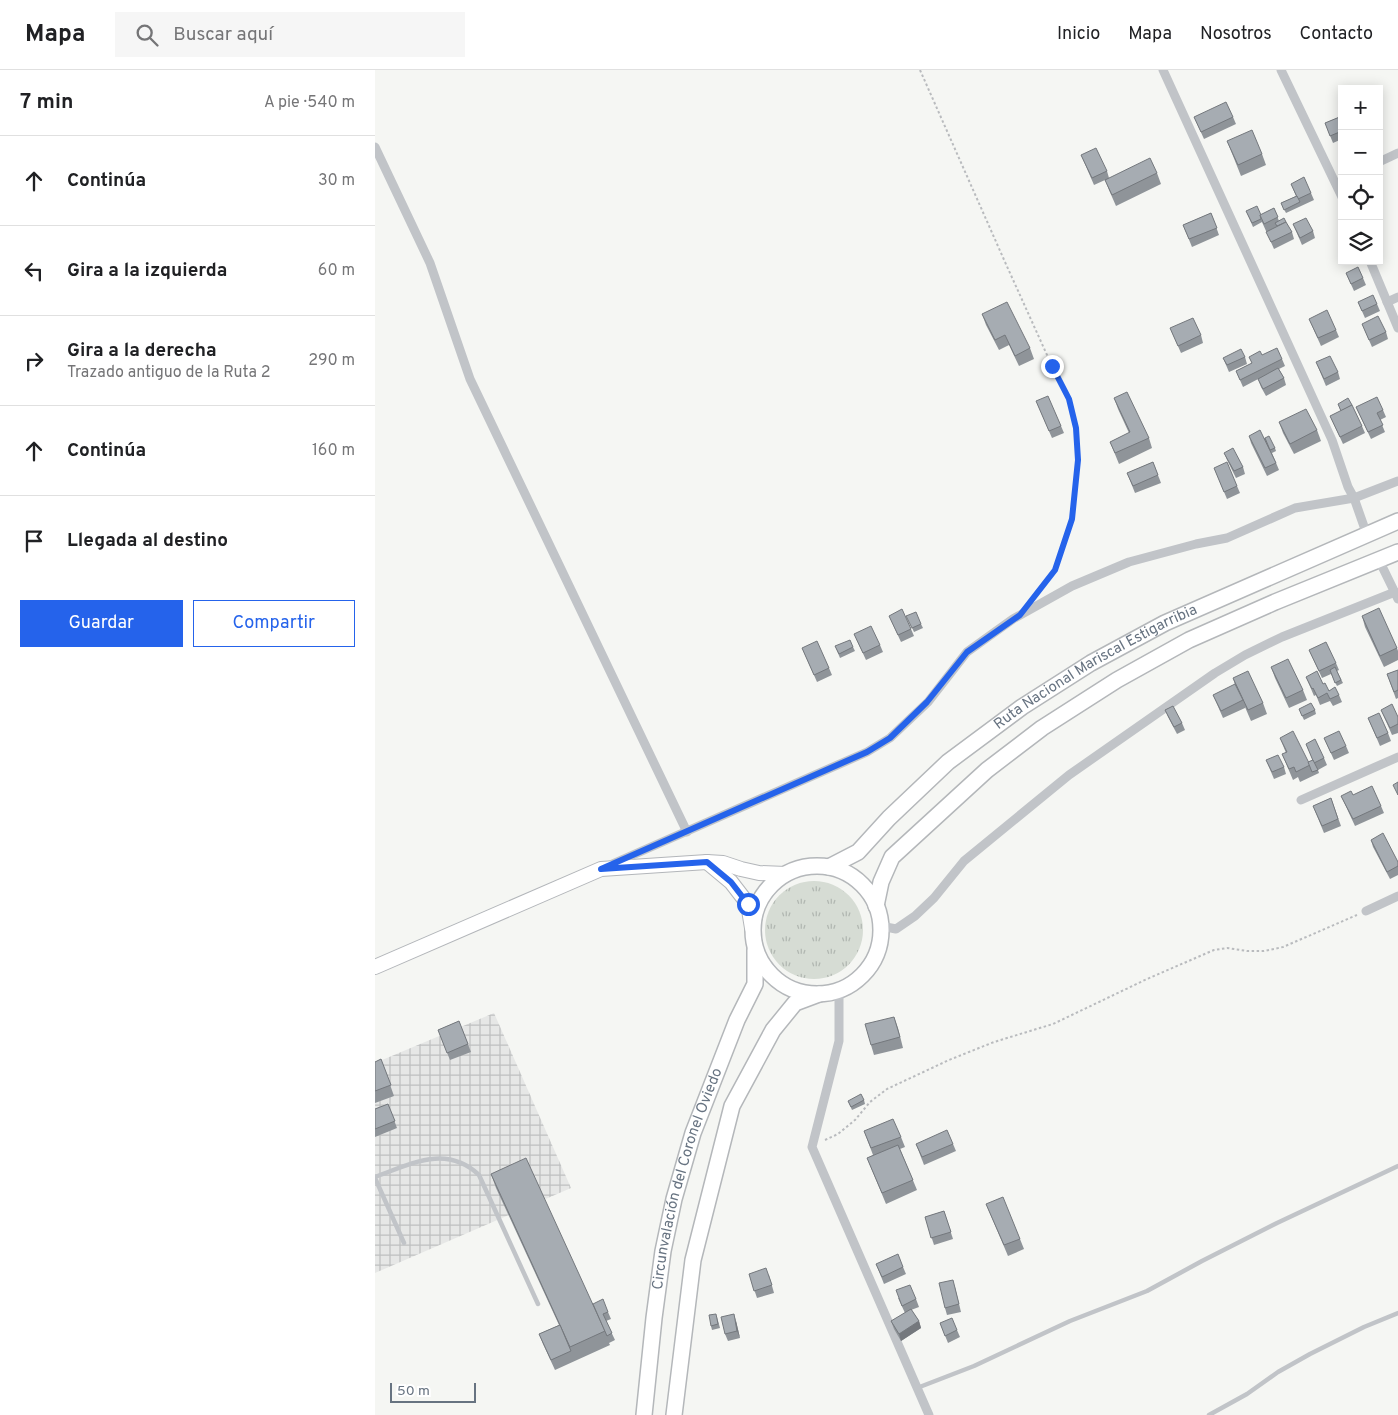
<!DOCTYPE html>
<html lang="es">
<head>
<meta charset="utf-8">
<style>
	body { margin:0; font-family:Overpass,sans-serif; background:#f6f6f6; color:#202124 }
	.controls { position:absolute; right:15px; top:15px; display:grid; overflow:hidden; border-radius:0px; box-shadow:0 2px 12px #0003 }
	.controls button { width:45px; height:45px; display:grid; place-items:center; padding:0; border:0; border-bottom:1px solid #e0e0e0; background:#fff; color:#202124; font:25px sans-serif }
	.scale { position:absolute; left:15px; bottom:12px; width:86px; box-sizing:border-box; padding-left:5px; border:2px solid #677381; border-top:0; font-size:14px; line-height:18px; white-space:nowrap; color:#677381; -webkit-text-stroke:4px #fff; paint-order:stroke }
	.stop { position:absolute; width:15px; height:15px; margin:-11px; border:4px solid #2563eb; border-radius:50%; background:#fff }
	.stop.end { background:#2563eb; border-color:#fff; box-shadow:0 1px 5px #0008 }
	.list { margin:0; padding:0; list-style:none }
	h2 { display:flex; justify-content:space-between; align-items:center; height:65px; margin:0; padding:0 20px; font-size:21px }
	h2 small { font-size:16px; font-weight:400; color:#757577 }
	.list li { display:grid; grid-template-columns:32px 1fr auto; gap:15px; align-items:center; box-sizing:border-box; height:90px; padding:0 20px; border-top:1px solid #e0e0e0 }
	.list b { display:block; font-size:19px; white-space:nowrap }
	.list p { margin:0; font-size:16px; white-space:nowrap; color:#757577 }
	.list em { font-size:16px; font-style:normal; color:#757577 }
	.actions { display:flex; gap:10px; padding:15px 20px }
	.actions a { flex:1; padding:11px 0; border:1px solid #2563eb; border-radius:0px; text-align:center; font-size:18px; color:#2563eb }
	.actions .main { background:#2563eb; color:#fff }
	.icon { flex:none; width:28px; height:28px; fill:none; stroke:currentColor; stroke-width:2; stroke-linecap:round; stroke-linejoin:round }
	.map { position:relative; flex:none; width:1023px; height:1345px; overflow:hidden }
	header { display:flex; align-items:center; gap:30px; box-sizing:border-box; height:70px; padding:0 25px; background:#fff; border-bottom:1px solid #e0e0e0 }
	header strong { font-size:24px }
	nav { display:flex; gap:28px; margin-inline-start:auto; font-size:18px }
	.search { width:350px; height:45px; background:#f6f6f6; display:flex; align-items:center; gap:12px; box-sizing:border-box; padding:0 18px; border-radius:0px; color:#757577; font-size:19px }
	main { display:flex }
	aside { flex:1; background:#fff }
	.map>svg:first-child { display:block }
</style>
</head>
<body>
<header>
<strong>Mapa</strong>
<div class="search"><svg class="icon" aria-label="search" viewBox="0 0 24 24"><circle cx="10" cy="10" r="6"/><path d="M15 15l6 6"/></svg>Buscar aquí</div>
<nav><a>Inicio</a><a>Mapa</a><a>Nosotros</a><a>Contacto</a></nav>
</header>
<main>
<aside>
<h2>7 min<small>A pie · 540 m</small></h2>
<ul class="list">
<li><svg class="icon" aria-label="ahead" viewBox="0 0 24 24"><path d="M12 20V5M6 11l6-6 6 6"/></svg><div><b>Continúa</b></div><em>30 m</em></li>
<li><svg class="icon" aria-label="left" viewBox="0 0 24 24"><path d="M17 20v-9H6M10 6l-5 5 5 5"/></svg><div><b>Gira a la izquierda</b></div><em>60 m</em></li>
<li><svg class="icon" aria-label="right" viewBox="0 0 24 24"><path d="M7 20v-9h11M14 6l5 5-5 5"/></svg><div><b>Gira a la derecha</b><p>Trazado antiguo de la Ruta 2</p></div><em>290 m</em></li>
<li><svg class="icon" aria-label="ahead" viewBox="0 0 24 24"><path d="M12 20V5M6 11l6-6 6 6"/></svg><div><b>Continúa</b></div><em>160 m</em></li>
<li><svg class="icon" aria-label="arrive" viewBox="0 0 24 24"><path d="M6 21V4h12l-3 4 3 4H6"/></svg><div><b>Llegada al destino</b></div></li>
</ul>
<div class="actions"><a class="main">Guardar</a><a>Compartir</a></div>
</aside>
<div class="map">
<svg width="1023" height="1345" viewBox="0 0 1023 1345">
	<defs>
		<pattern id="industrial-grid" width="8" height="8" patternUnits="userSpaceOnUse" patternTransform="scale(1.25)"><rect width="8" height="8" fill="#e6e7e6"/><path d="M0 4h8M4 0v8" fill="none" stroke="#bec0c0"/></pattern>
		<pattern id="grass-tufts" width="24" height="20" patternUnits="userSpaceOnUse" patternTransform="scale(1.25)"><rect width="24" height="20" fill="#d6dcd4"/><path d="M3 7l-1-3M5 7V3M7 7l1-3M15 17l-1-3M17 17v-4M19 17l1-3" fill="none" stroke="#b1b7b1"/></pattern>
	</defs>
	<rect width="100%" height="100%" fill="#f5f6f3"/>
	<path fill="url(#industrial-grid)" d="M119,943L196,1118L0,1203V993Z"/>
	<circle fill="url(#grass-tufts)" cx="439" cy="860" r="49"/>
	<g fill="none" stroke-linecap="round" stroke-linejoin="round">
		<g stroke="#b3b6ba" stroke-width="16">
			<g id="primary">
				<path d="M332,792L356,812L373,834L377,858"/>
				<path d="M0,897L226,799L332,792L348,793L366,799L384,803L411,804"/>
			</g>
		</g>
		<g stroke="#b4b7ba" stroke-width="18">
			<g id="trunk">
				<circle cx="442" cy="860" r="64"/>
				<path id="s1" d="M454,797L483,782L514,748L573,692L647,637L716,593L790,553L1023,451"/>
				<path d="M501,836L506,812L517,787L612,700L667,658L742,610L814,570L900,532L1023,482"/>
				<path id="s2" d="M269,1345L279,1248L288,1181L299,1129L318,1063L362,950L380,914V880"/>
				<path d="M299,1345L318,1190L357,1036L398,960L420,933L444,924"/>
			</g>
		</g>
		<g stroke="#b9bbbe" stroke-width="2" stroke-dasharray="2.5 2.5" stroke-linecap="butt">
			<path d="M545,0L630,192L677,296L694,329L701,358L703,390L697,449L680,500L661,525"/>
			<path d="M450,1070L463,1064L480,1050L495,1032L512,1019L574,990L619,972L678,954L772,909L839,880L852,878L872,881H889L908,877L982,845"/>
		</g>
		<g stroke="#c1c4c8" stroke-width="4.5">
			<path d="M0,1107C36,1094 71,1074 104,1105L163,1234"/>
			<path d="M0,1108L29,1173"/>
			<path d="M542,1318L599,1296L695,1251L772,1221L827,1191L902,1153L1023,1096"/>
			<path d="M834,1345L872,1324L903,1302L935,1284L989,1257L1023,1243"/>
		</g>
		<g stroke="#c1c4c8" stroke-width="9">
			<path d="M788,0L957,370L973,417L979,428L992,465"/>
			<path d="M906,0L967,127"/>
			<path d="M0,77L55,193L95,309L312,762"/>
			<path d="M1004,92L1023,83"/>
			<path d="M995,191L1023,258"/>
			<path d="M1012,232L1023,227"/>
			<path d="M1004,490L1023,529"/>
			<path d="M926,730L1023,687"/>
			<path d="M235,795L492,682L515,668L553,632L592,582L638,549L697,516L754,492L821,474L852,468L920,438L979,428L1023,411"/>
			<path d="M991,841L1023,826"/>
			<path d="M506,856L521,859L540,846L559,828L589,791L694,705L840,603L870,585L907,567L1020,522"/>
			<path d="M464,920V971L437,1077L554,1345"/>
		</g>
		<use href="#primary" stroke="#fff" stroke-width="14"/>
		<use href="#trunk" stroke="#fff" stroke-width="15"/>
	</g>
	<g fill="#8f9499">
		<path d="M967,46V69L958,73L950,53Z"/>
		<path d="M819,47H858L861,54L829,69Z"/>
		<path d="M852,71L887,84L891,95L866,106Z"/>
		<path d="M706,85L732,101L734,108L782,103L786,114L741,136L734,120L730,110L719,115Z"/>
		<path d="M916,114L936,123L939,130L911,143L906,133L921,126Z"/>
		<path d="M899,138L904,151L917,162L919,169L899,179L887,152L878,157L871,141L886,145Z"/>
		<path d="M836,143L844,165L817,177L808,155Z"/>
		<path d="M918,154L938,161L940,168L927,175Z"/>
		<path d="M971,203L988,208L991,215L979,221Z"/>
		<path d="M983,232L1002,234L1005,241L990,248Z"/>
		<path d="M607,244L655,278L659,289L644,296L634,275L624,280L611,255Z"/>
		<path d="M934,249L961,260L964,267L946,276Z"/>
		<path d="M987,254L1011,262L1013,269L997,277Z"/>
		<path d="M795,258L826,265L828,273L806,283Z"/>
		<path d="M870,287L872,294L854,302L848,288Z"/>
		<path d="M874,287L907,289L910,296L904,299L909,308L911,315L891,326L886,317L883,309L885,308L868,317L861,301L877,293Z"/>
		<path d="M941,292L963,302L965,309L951,316Z"/>
		<path d="M739,328L774,368L777,378L744,394L735,372L754,363L743,339Z"/>
		<path d="M661,331L686,356L689,363L677,368Z"/>
		<path d="M963,334L987,356L990,363L968,374L955,346L966,341Z"/>
		<path d="M981,337L1008,340L1011,347L1005,350L1010,362L996,369Z"/>
		<path d="M904,352L942,360L946,371L919,384L908,363Z"/>
		<path d="M874,366L890,368L900,378L901,381L897,383L904,400L892,406L876,373Z"/>
		<path d="M849,383L868,397L870,404L861,408L852,390Z"/>
		<path d="M778,392L786,413L760,423L752,403Z"/>
		<path d="M839,398L862,416L865,423L852,429Z"/>
		<path d="M514,546L536,559L539,566L526,572Z"/>
		<path d="M987,546L1022,578L1023,581V590L1009,597L990,557Z"/>
		<path d="M533,549L546,554L548,558L539,562Z"/>
		<path d="M479,564L505,575L508,582L491,590Z"/>
		<path d="M460,576L478,577L480,581L465,588Z"/>
		<path d="M427,578L454,598L457,605L442,612Z"/>
		<path d="M934,580L961,593L964,600L962,601L968,613L962,616L956,604L947,608Z"/>
		<path d="M896,597L928,620L932,630L914,638L900,608Z"/>
		<path d="M1023,600V628L1021,629L1012,604Z"/>
		<path d="M931,607L948,614L954,621L964,625L967,632L958,636L955,631L945,635L941,625L939,626Z"/>
		<path d="M858,608L888,633L892,644L876,651L870,637V638L848,648L838,625L860,615Z"/>
		<path d="M924,639L940,640L941,644L929,650Z"/>
		<path d="M790,640L807,653L810,660L802,664L793,647Z"/>
		<path d="M1006,640L1023,647V663L1017,665Z"/>
		<path d="M993,648L1013,663L1016,671L1005,676Z"/>
		<path d="M905,668L933,692L938,690L931,674L949,688L952,695L943,700L944,703L925,712L923,707L918,710L907,684L911,683Z"/>
		<path d="M949,668L971,676L974,683L959,690Z"/>
		<path d="M891,690L909,697L911,704L899,709Z"/>
		<path d="M978,725L1006,736L1009,743L980,756L966,726Z"/>
		<path d="M956,728L966,756L949,763L938,736Z"/>
		<path d="M996,770L1023,792V805L1015,809L998,777Z"/>
		<path d="M519,947L523,958L528,978L499,985L496,975Z"/>
		<path d="M84,951L96,982L75,990L63,960Z"/>
		<path d="M6,989L19,1026L0,1033V992Z"/>
		<path d="M489,1030L490,1034L477,1040L473,1031Z"/>
		<path d="M13,1034L22,1058L0,1067V1039Z"/>
		<path d="M489,1061L526,1067L530,1077L525,1079L542,1120L511,1134L492,1088L498,1085Z"/>
		<path d="M541,1074H578L581,1081L549,1095Z"/>
		<path d="M116,1104L218,1234L233,1242L236,1249L231,1251L240,1270L234,1273L235,1275L180,1300L168,1274L164,1264L184,1255L121,1118Z"/>
		<path d="M611,1134L645,1169L649,1179L633,1186Z"/>
		<path d="M569,1141L578,1169L559,1175L550,1147Z"/>
		<path d="M501,1194L528,1197L531,1204L509,1214Z"/>
		<path d="M374,1204L394,1205L399,1223L382,1228Z"/>
		<path d="M580,1217L586,1242L572,1245L570,1238Z"/>
		<path d="M523,1228L541,1229L544,1237L536,1240L544,1251L546,1258L526,1271L519,1259L516,1251L530,1243Z"/>
		<path d="M342,1247L345,1258L337,1260L336,1256Z"/>
		<path d="M361,1251L365,1268L353,1271L350,1264Z"/>
		<path d="M565,1253L582,1260L585,1267L573,1273Z"/>
	</g>
	<g fill="#74787d">
		<path d="M359,1244L361,1251L365,1268L362,1261Z"/>
		<path d="M544,1251L546,1258L526,1271L524,1264Z"/>
	</g>
	<g fill="#a6acb2" stroke="#74787d">
		<path d="M851,32L858,47L826,62L819,47Z"/>
		<path d="M967,46V61L955,66L950,53Z"/>
		<path d="M877,60L887,84L863,95L852,71Z"/>
		<path d="M721,78L732,101L717,108L706,85Z"/>
		<path d="M775,88L782,103L737,125L730,110Z"/>
		<path d="M929,107L936,123L923,129L916,114Z"/>
		<path d="M922,126L925,132L909,140L906,133Z"/>
		<path d="M882,136L886,145H885L886,149L877,153L871,141Z"/>
		<path d="M899,138L903,147L889,154L885,145Z"/>
		<path d="M836,143L842,158L814,169L808,155Z"/>
		<path d="M909,148L911,152L902,156L900,153Z"/>
		<path d="M931,148L938,161L925,168L918,154Z"/>
		<path d="M911,152L917,162L896,172L891,162Z"/>
		<path d="M983,197L988,208L976,214L971,203Z"/>
		<path d="M998,225L1002,234L987,241L983,232Z"/>
		<path d="M632,232L655,278L640,286L630,265L620,270L607,244Z"/>
		<path d="M952,240L961,260L943,268L934,249Z"/>
		<path d="M1003,246L1011,262L994,270L987,254Z"/>
		<path d="M818,248L826,265L803,276L795,258Z"/>
		<path d="M902,278L907,289L865,310L861,301L877,293L874,287L885,281L887,285Z"/>
		<path d="M866,279L870,287L852,295L848,288Z"/>
		<path d="M955,286L963,302L949,309L941,292Z"/>
		<path d="M903,298L909,308L888,319L883,309Z"/>
		<path d="M752,322L774,368L740,383L735,372L755,362L739,328Z"/>
		<path d="M673,326L686,356L674,361L661,331Z"/>
		<path d="M1002,327L1008,340L1002,343L1008,355L993,362L981,337Z"/>
		<path d="M973,328L977,335L966,341L963,334Z"/>
		<path d="M977,335L987,356L965,367L955,346Z"/>
		<path d="M931,339L942,360L915,374L904,352Z"/>
		<path d="M885,360L901,393L890,398L874,366Z"/>
		<path d="M894,366L900,378L895,380L890,368Z"/>
		<path d="M858,378L868,397L859,401L849,383Z"/>
		<path d="M778,392L783,405L758,416L752,403Z"/>
		<path d="M852,392L862,416L849,422L839,398Z"/>
		<path d="M1004,538L1022,578L1005,586L987,546Z"/>
		<path d="M527,539L536,559L523,565L514,546Z"/>
		<path d="M541,542L546,554L537,558L531,546Z"/>
		<path d="M496,556L505,575L488,583L479,564Z"/>
		<path d="M475,570L478,577L464,584L460,576Z"/>
		<path d="M442,571L454,598L439,605L427,578Z"/>
		<path d="M951,572L961,593L944,601L934,580Z"/>
		<path d="M913,589L928,620L911,628L896,597Z"/>
		<path d="M960,597L966,610L960,613L955,600Z"/>
		<path d="M1023,600V620L1019,622L1012,604Z"/>
		<path d="M873,601L888,633L873,640L858,608Z"/>
		<path d="M942,601L948,614L950,613L954,621L960,617L964,625L955,629L952,623L943,628L938,618L937,619L931,607Z"/>
		<path d="M860,614L868,630L846,641L838,625Z"/>
		<path d="M936,633L940,640L927,646L924,639Z"/>
		<path d="M1017,634L1023,647V654L1015,658L1006,640Z"/>
		<path d="M798,636L807,653L799,657L790,640Z"/>
		<path d="M1004,643L1013,663L1002,668L993,648Z"/>
		<path d="M918,661L935,695L921,702L919,697L914,699L907,684L912,682L905,668Z"/>
		<path d="M964,661L971,676L956,683L949,668Z"/>
		<path d="M940,669L949,688L939,693L931,674Z"/>
		<path d="M903,685L909,697L897,702L891,690Z"/>
		<path d="M938,690L943,700L937,702L933,692Z"/>
		<path d="M1023,712V725L1018,715Z"/>
		<path d="M997,716L1006,736L978,749L966,726L976,721L978,725Z"/>
		<path d="M956,728L963,749L947,756L938,736Z"/>
		<path d="M1008,763L1023,792V796L1012,802L996,770Z"/>
		<path d="M519,947L525,967L496,975L490,954Z"/>
		<path d="M84,951L93,974L72,983L63,960Z"/>
		<path d="M6,989L16,1015L0,1021V992Z"/>
		<path d="M486,1024L489,1030L476,1037L473,1031Z"/>
		<path d="M13,1034L20,1051L0,1059V1039Z"/>
		<path d="M518,1049L526,1067L496,1078L489,1061Z"/>
		<path d="M572,1060L578,1074L547,1087L541,1074Z"/>
		<path d="M523,1075L538,1110L507,1123L492,1088Z"/>
		<path d="M151,1088L230,1261L195,1277L116,1104Z"/>
		<path d="M628,1127L645,1169L629,1175L611,1134Z"/>
		<path d="M569,1141L576,1162L556,1168L550,1147Z"/>
		<path d="M523,1184L528,1197L507,1207L501,1194Z"/>
		<path d="M391,1198L397,1215L379,1221L374,1204Z"/>
		<path d="M578,1210L584,1234L570,1238L564,1213Z"/>
		<path d="M535,1215L541,1229L527,1236L521,1220Z"/>
		<path d="M228,1229L233,1242L228,1244L237,1263L232,1266L218,1234Z"/>
		<path d="M536,1239L544,1251L524,1264L516,1251Z"/>
		<path d="M341,1244L343,1254L336,1256L334,1245Z"/>
		<path d="M359,1244L362,1261L350,1264L346,1247Z"/>
		<path d="M577,1248L582,1260L570,1266L565,1253Z"/>
		<path d="M185,1255L196,1281L176,1290L164,1264Z"/>
	</g>
	<g fill="none" stroke-linecap="round" stroke-linejoin="round">
		<path stroke="#2563eb" stroke-width="6" d="M373,834L356,812L332,792L226,799L492,682L515,668L552,632L592,582L645,545L680,500L697,449L703,390L701,358L694,329L677,296"/>
	</g>
	<g text-anchor="middle" dominant-baseline="central" stroke-width="5" stroke-linejoin="round" paint-order="stroke">
		<g font-size="15" fill="#677381" stroke="#fff">
			<text stroke="none"><textPath href="#s1" startOffset="336">Ruta Nacional Mariscal Estigarribia</textPath></text>
			<text stroke="none"><textPath href="#s2" startOffset="241">Circunvalación del Coronel Oviedo</textPath></text>
		</g>
	</g>
</svg>
<div class="controls">
<button>+</button>
<button>−</button>
<button><svg class="icon" aria-label="locate" viewBox="0 0 24 24"><circle cx="12" cy="12" r="6"/><path d="M12 2v4M12 18v4M2 12h4M18 12h4"/></svg></button>
<button><svg class="icon" aria-label="layers" viewBox="0 0 24 24"><path d="M12 4l9 5-9 5-9-5zM3 14l9 5 9-5"/></svg></button>
</div>
<div class="scale">50 m</div>
<div class="stop" style="left:373px;top:834px"></div>
<div class="stop end" style="left:677px;top:296px"></div>
</div>
</main>
</body>
</html>
